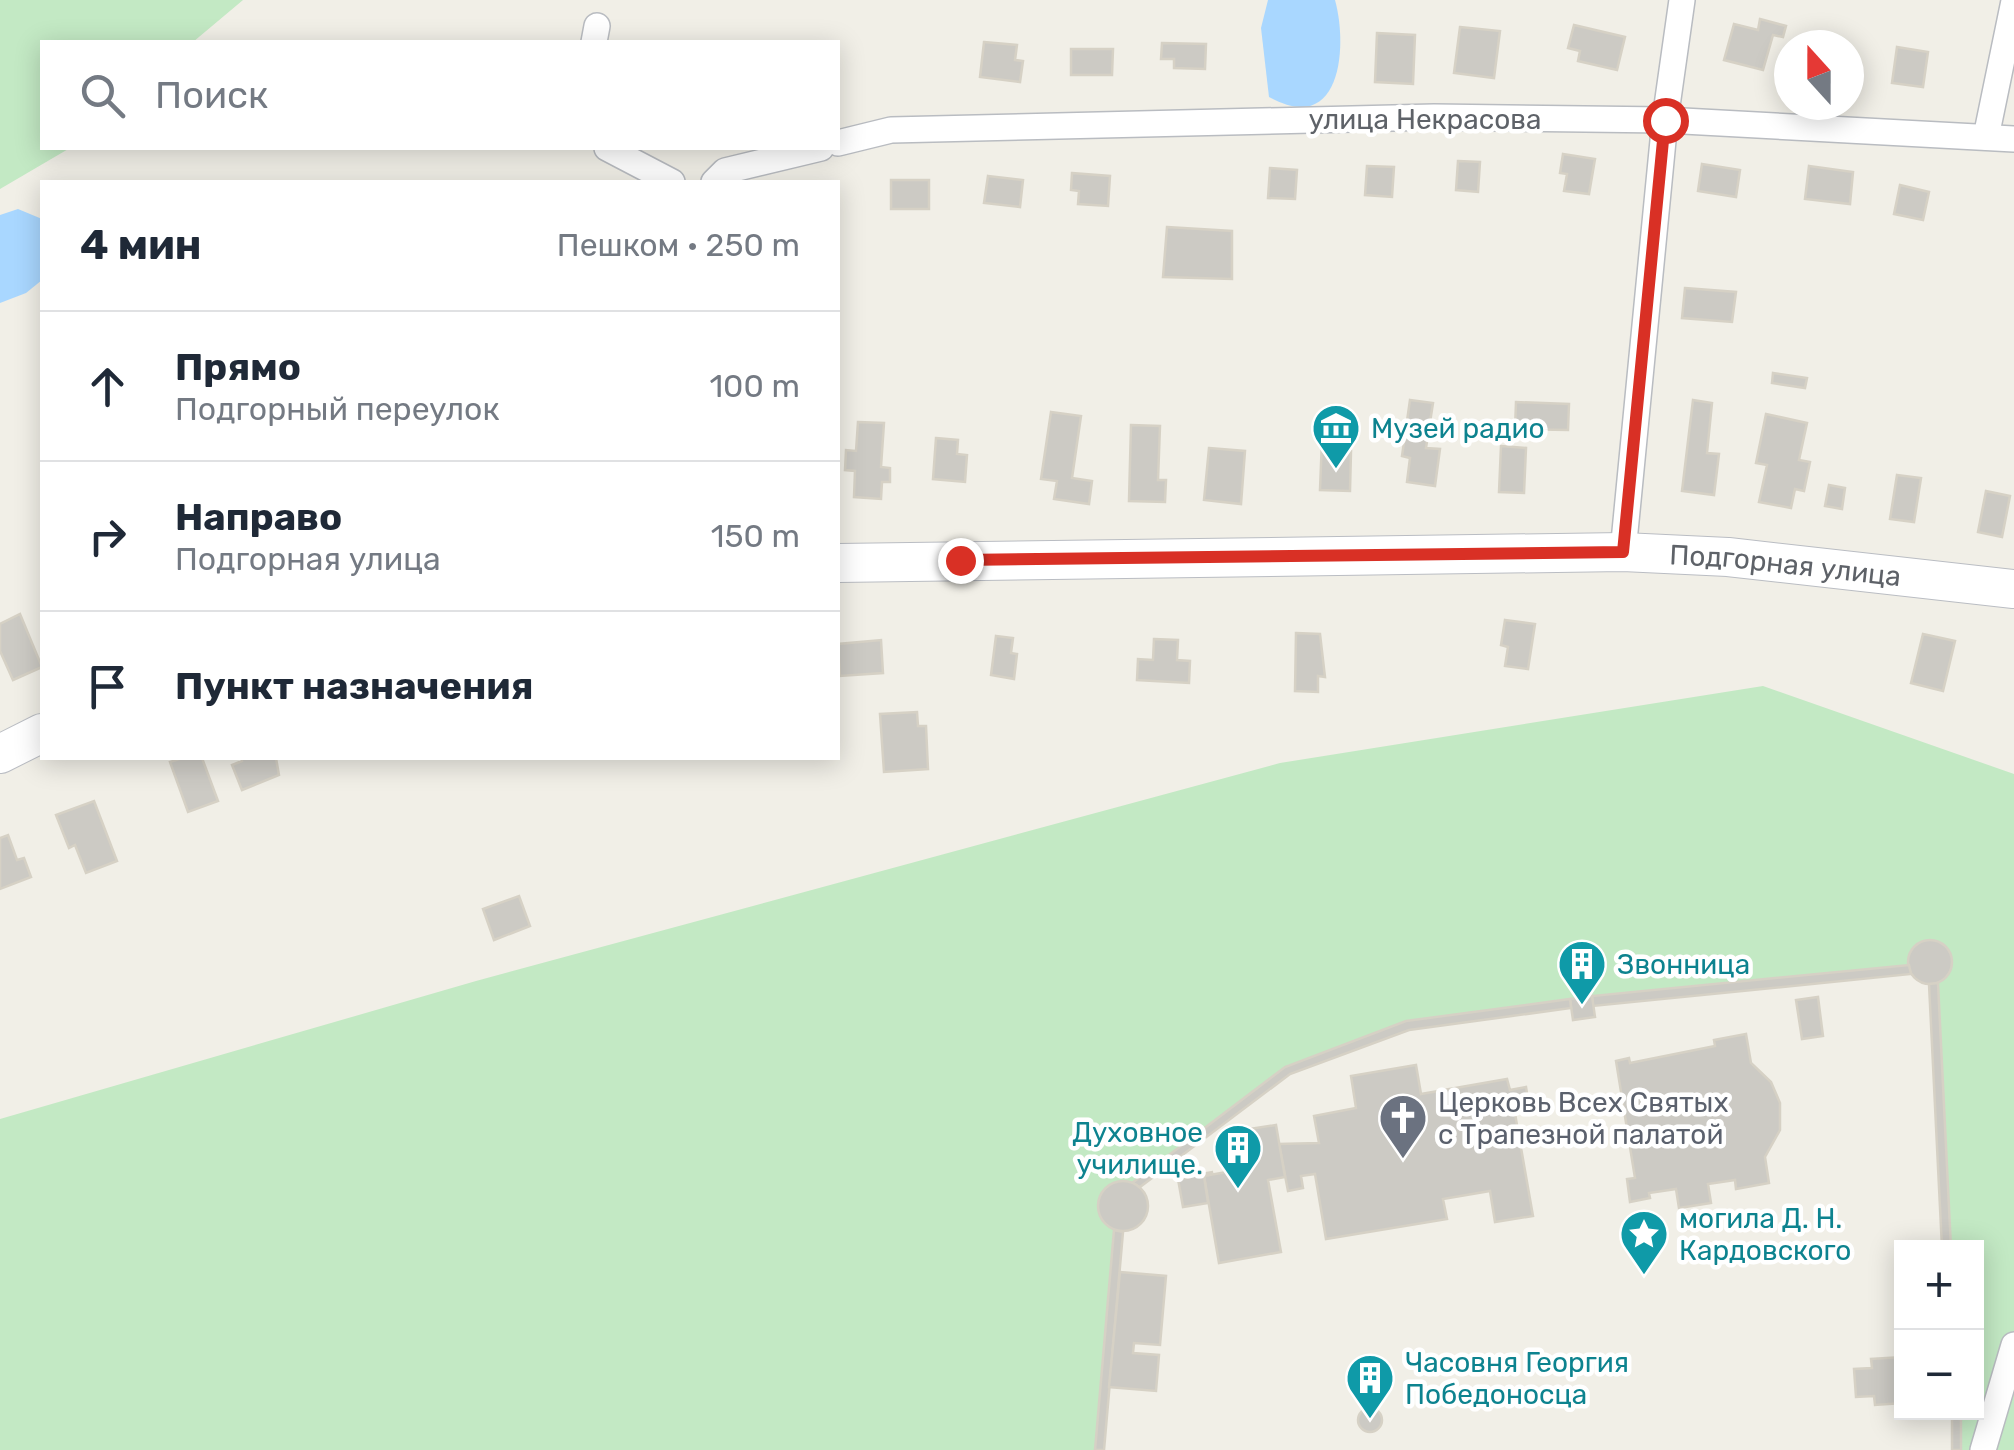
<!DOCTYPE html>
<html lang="ru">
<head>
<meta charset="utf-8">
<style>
	body { margin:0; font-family:Rubik,sans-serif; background:#f6f6f7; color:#1f2937 }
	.controls { position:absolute; right:30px; bottom:30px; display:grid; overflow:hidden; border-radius:0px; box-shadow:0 5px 25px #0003 }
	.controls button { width:90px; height:90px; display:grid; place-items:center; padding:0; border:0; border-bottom:2px solid #e0e1e3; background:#fff; color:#1f2937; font:50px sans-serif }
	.compass { position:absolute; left:1774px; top:30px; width:90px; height:90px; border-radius:50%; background:#fff; box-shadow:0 5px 25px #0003; rotate:339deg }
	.stop { position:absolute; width:30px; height:30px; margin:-22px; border:8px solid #d93025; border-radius:50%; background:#fff }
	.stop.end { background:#d93025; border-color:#fff; box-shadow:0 2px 10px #0008 }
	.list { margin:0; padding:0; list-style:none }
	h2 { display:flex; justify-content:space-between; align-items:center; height:130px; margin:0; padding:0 40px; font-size:42px }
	h2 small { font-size:32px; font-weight:400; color:#747a83 }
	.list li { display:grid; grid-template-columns:65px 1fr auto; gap:30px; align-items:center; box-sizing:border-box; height:150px; padding:0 40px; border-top:2px solid #e0e1e3 }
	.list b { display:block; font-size:38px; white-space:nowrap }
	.list p { margin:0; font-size:32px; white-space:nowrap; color:#747a83 }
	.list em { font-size:32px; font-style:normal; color:#747a83 }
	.icon { flex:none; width:55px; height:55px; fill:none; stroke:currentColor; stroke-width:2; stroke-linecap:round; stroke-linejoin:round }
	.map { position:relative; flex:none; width:2014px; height:1450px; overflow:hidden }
	.search { position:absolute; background:#fff; box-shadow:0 5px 25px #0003; left:40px; top:40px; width:800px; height:110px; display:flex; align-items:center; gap:25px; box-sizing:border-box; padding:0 35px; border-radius:0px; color:#747a83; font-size:38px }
	.panel { position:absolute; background:#fff; box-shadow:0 5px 25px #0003; left:40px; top:180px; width:800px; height:580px; border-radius:0px }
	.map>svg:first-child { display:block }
</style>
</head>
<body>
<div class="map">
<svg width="2014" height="1450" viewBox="0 0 2014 1450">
	<rect width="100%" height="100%" fill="#f1efe7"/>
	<g fill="#c3e9c4">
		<path d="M0,0H243L193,42H42V148H70L0,189Z"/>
		<path d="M1763,686L2014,774V1450H1961V1413L1976,1412V1248L1951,1247L1938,983C1953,974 1956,960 1945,946L1930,940L1913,949L1909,965L1592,996L1406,1021L1285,1067L1132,1183L1114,1182L1099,1196V1216L1114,1230L1095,1450H0V1119L476,981L1280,763Z"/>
	</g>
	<g fill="#a9d7ff">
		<path d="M1268,0H1335C1348,47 1341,137 1269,97L1261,28Z"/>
		<path d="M18,209L42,219V280L26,293L0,303V215Z"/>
	</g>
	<g fill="#cccac4" stroke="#d6d1c5" stroke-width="2.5">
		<path d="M1760,19L1786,26L1783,37L1773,35L1763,70L1724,60L1734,24L1758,30Z"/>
		<path d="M1574,25L1625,37L1617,70L1578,61L1580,51L1568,48Z"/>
		<path d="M1460,27L1500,31L1494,78L1454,73Z"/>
		<path d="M1377,33L1415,35L1413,84L1375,82Z"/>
		<path d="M984,42L1017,45L1015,60L1023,61L1020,82L980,77Z"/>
		<path d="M1162,43L1206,44L1205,69L1174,68V59H1161Z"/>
		<path d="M1897,47L1928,52L1923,87L1892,83Z"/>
		<path d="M1071,49H1113L1112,75H1071Z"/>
		<path d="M1563,154L1595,159L1589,194L1564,191L1567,174L1560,173Z"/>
		<path d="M1458,161L1480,162L1478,192L1456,190Z"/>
		<path d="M1702,164L1740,170L1736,197L1698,191Z"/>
		<path d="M1367,166L1394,167L1392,197L1365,195Z"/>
		<path d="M1809,166L1853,172L1850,204L1805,199Z"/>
		<path d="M1270,168L1297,170L1295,199L1268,198Z"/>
		<path d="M1072,173L1110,176L1108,206L1078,204L1079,191L1071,190Z"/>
		<path d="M988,176L1023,180L1020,207L984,203Z"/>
		<rect x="891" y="180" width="38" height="29"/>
		<path d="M1900,185L1929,192L1923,220L1894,214Z"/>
		<path d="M1167,227L1232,231V279L1163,277Z"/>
		<path d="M1685,288L1736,292L1732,322L1682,318Z"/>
		<path d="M1773,373L1807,378L1805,388L1772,383Z"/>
		<path d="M1410,400L1433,403L1426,448L1440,449L1435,486L1407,482L1410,458L1402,456Z"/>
		<path d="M1693,400L1712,403L1707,453L1719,454L1714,495L1682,491Z"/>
		<path d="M1516,402L1569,404L1568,430L1515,429Z"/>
		<path d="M1051,412L1081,416L1072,478L1092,481L1089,504L1054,499L1057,481L1041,479Z"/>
		<path d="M1766,414L1807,423L1799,460L1810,462L1804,491L1795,489L1791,508L1759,502L1767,465L1756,463Z"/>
		<path d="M858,422L884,423L881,467L890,468V482H882L881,499L854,497L855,471L845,470L846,450L856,451Z"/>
		<path d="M1131,425L1160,426L1158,480H1166L1165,502L1129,501Z"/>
		<path d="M936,438L958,440L957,454L967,455L965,482L933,479Z"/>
		<path d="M1322,439L1342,440V451H1351L1350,491L1320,490Z"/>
		<path d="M1501,446L1526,448L1524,493L1499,492Z"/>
		<path d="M1209,448L1245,451L1241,504L1204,500Z"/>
		<path d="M1897,475L1921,478L1914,522L1890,519Z"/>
		<path d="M1829,485L1845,488L1842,509L1825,506Z"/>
		<path d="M1986,491L2010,496L2002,537L1978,532Z"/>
		<path d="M20,614L42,667L13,680L0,651V624Z"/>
		<path d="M1505,620L1535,624L1528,669L1505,666L1508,647L1501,645Z"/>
		<path d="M1296,633L1320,634L1325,677L1318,676V692L1295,691Z"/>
		<path d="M1923,634L1955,641L1943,691L1911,683Z"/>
		<path d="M996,636L1013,638L1011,653L1017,654L1014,679L991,675Z"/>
		<path d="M1154,639L1178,640L1177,660L1190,661L1189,683L1137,680L1138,659L1153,660Z"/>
		<path d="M881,640L883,673L840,676L838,644Z"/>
		<path d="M917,712L918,726H926L928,769L884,772L880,714Z"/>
		<path d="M182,758H202L218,801L188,812L170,762Z"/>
		<path d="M241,758H276L279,775L242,790L232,765L242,761Z"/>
		<path d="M94,801L117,861L86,873L75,845L69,848L56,815Z"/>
		<path d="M8,835L17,860L24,858L31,877L0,889V838Z"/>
		<path d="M519,896L530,926L494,940L483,909Z"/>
		<circle cx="1930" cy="962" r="22"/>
		<path d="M1909,965L1911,974L1593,1006L1592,996Z"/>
		<path d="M1938,983L1951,1248H1942L1929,984Z"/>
		<path d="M1592,996L1595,1017L1573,1020L1570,999Z"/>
		<path d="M1818,997L1823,1036L1802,1039L1796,1000Z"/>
		<path d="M1570,999L1571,1008L1409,1030L1290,1074L1140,1187L1132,1183L1285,1067L1406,1021Z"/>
		<path d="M1746,1034L1751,1063L1771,1082L1780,1103V1130L1765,1157L1769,1183L1736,1189L1735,1180L1708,1184L1711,1203L1679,1208L1676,1189L1649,1193L1650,1198L1630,1202L1627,1179L1635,1178L1616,1061L1629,1058L1630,1063L1715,1046L1714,1040Z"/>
		<path d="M1416,1065L1421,1094L1507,1079L1510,1090L1526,1087L1529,1106L1514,1108L1533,1216L1495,1222L1490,1191L1443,1199L1447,1219L1326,1239L1315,1174L1301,1176L1303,1188L1288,1191L1279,1144L1319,1143L1314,1116L1356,1108L1351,1076Z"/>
		<path d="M1276,1125L1285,1177L1268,1180L1281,1252L1219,1263L1204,1176L1249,1168L1243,1130Z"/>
		<path d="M1194,1169L1195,1175L1213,1172L1204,1176L1208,1203L1183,1207L1178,1179L1187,1178L1186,1171Z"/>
		<circle cx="1123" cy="1206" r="25"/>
		<path d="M1114,1230L1123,1232L1104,1450H1095Z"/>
		<path d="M1120,1272L1166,1276L1160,1345L1134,1343L1133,1353L1159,1355L1156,1391L1109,1387Z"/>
		<path d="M1902,1357V1403L1875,1405L1874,1396L1856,1397L1854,1369L1872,1368L1871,1359Z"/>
		<circle cx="1370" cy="1420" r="12"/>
		<rect x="1952" y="1412" width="9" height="38"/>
	</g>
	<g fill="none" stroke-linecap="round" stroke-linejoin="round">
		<g stroke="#b9bcc1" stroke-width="28">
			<g id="minor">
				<path d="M594,42L597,26"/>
				<path d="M1986,137L2014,1"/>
				<path d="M838,143L891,130L1434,117L1665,120L2014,139"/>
				<path d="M607,148L672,182"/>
				<path d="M714,182L725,171L821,148"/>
				<path d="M1623,552L1665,120L1682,0"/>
				<path d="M1983,1450L2014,1345"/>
			</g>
		</g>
		<g stroke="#babdc3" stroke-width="40">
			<g id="secondary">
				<path id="s1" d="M838,563L1623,552L1728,557L2014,589"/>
				<path d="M0,754L42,733"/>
			</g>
		</g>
		<use href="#minor" stroke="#fff" stroke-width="25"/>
		<use href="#secondary" stroke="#fff" stroke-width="38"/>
	</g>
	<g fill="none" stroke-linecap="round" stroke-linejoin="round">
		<path stroke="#d93025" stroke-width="12" d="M960,560L1623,552L1665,120"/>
	</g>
	<defs>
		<g id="museum-pin" transform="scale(2.5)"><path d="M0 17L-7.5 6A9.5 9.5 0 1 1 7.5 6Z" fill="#0f9aa8" stroke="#fff"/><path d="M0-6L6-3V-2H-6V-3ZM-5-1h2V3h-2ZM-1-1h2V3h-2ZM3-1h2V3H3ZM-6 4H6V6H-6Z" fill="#fff"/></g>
		<g id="building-pin" transform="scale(2.5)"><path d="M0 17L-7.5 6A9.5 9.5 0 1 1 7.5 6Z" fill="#0f9aa8" stroke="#fff"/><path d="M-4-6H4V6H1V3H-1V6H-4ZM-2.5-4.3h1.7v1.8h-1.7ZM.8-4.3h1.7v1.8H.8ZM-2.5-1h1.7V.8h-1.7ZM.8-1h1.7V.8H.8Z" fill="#fff"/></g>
		<g id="church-pin" transform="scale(2.5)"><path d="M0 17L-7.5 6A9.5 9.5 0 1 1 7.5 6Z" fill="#6b7280" stroke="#fff"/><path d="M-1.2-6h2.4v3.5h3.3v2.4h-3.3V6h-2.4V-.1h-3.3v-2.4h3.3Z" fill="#fff"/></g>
		<g id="sight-pin" transform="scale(2.5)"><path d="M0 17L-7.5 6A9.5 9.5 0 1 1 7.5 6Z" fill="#0f9aa8" stroke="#fff"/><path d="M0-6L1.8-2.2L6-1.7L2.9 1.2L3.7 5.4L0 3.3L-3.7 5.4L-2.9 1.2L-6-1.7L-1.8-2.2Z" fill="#fff"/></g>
	</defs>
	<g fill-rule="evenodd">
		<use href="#museum-pin" x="1336" y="428"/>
		<use href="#building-pin" x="1582" y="964"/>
		<use href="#church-pin" x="1403" y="1118"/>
		<use href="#building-pin" x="1238" y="1148"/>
		<use href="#sight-pin" x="1644" y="1234"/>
		<use href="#building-pin" x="1370" y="1378"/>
	</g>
	<g text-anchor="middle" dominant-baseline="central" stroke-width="9" stroke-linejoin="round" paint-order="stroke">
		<g font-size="28" fill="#5e6268" stroke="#fff">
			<text x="1425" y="119">улица Некрасова</text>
			<text stroke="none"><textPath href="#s1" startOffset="948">Подгорная улица</textPath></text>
		</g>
		<g font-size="28" fill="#0d838f" stroke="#fff" text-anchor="start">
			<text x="1371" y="428">Музей радио</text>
			<text x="1617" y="964">Звонница</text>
			<text x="1203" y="1132" text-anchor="end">Духовное<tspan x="1203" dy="32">училище.</tspan></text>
			<text x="1679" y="1218">могила Д. Н.<tspan x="1679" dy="32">Кардовского</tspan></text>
			<text x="1405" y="1362">Часовня Георгия<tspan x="1405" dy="32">Победоносца</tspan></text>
		</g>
		<g font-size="28" fill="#5b616d" stroke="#fff" text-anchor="start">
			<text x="1438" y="1102">Церковь Всех Святых<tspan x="1438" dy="32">с Трапезной палатой</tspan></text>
		</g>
	</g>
</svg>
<div class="controls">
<button>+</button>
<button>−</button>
</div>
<svg class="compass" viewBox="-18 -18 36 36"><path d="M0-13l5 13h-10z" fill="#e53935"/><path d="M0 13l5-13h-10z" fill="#747a83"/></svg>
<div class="stop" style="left:1665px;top:120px"></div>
<div class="stop end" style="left:960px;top:560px"></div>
<div class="search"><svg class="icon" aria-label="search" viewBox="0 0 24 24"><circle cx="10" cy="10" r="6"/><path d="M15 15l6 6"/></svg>Поиск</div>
<section class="panel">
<h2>4 мин<small>Пешком · 250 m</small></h2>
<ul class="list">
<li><svg class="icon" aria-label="ahead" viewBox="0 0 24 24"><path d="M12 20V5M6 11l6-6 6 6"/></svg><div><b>Прямо</b><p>Подгорный переулок</p></div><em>100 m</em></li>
<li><svg class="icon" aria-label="right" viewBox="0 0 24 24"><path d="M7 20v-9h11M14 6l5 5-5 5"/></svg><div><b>Направо</b><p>Подгорная улица</p></div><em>150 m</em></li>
<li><svg class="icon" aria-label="arrive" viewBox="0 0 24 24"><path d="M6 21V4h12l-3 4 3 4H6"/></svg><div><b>Пункт назначения</b></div></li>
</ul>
</section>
</div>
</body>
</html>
